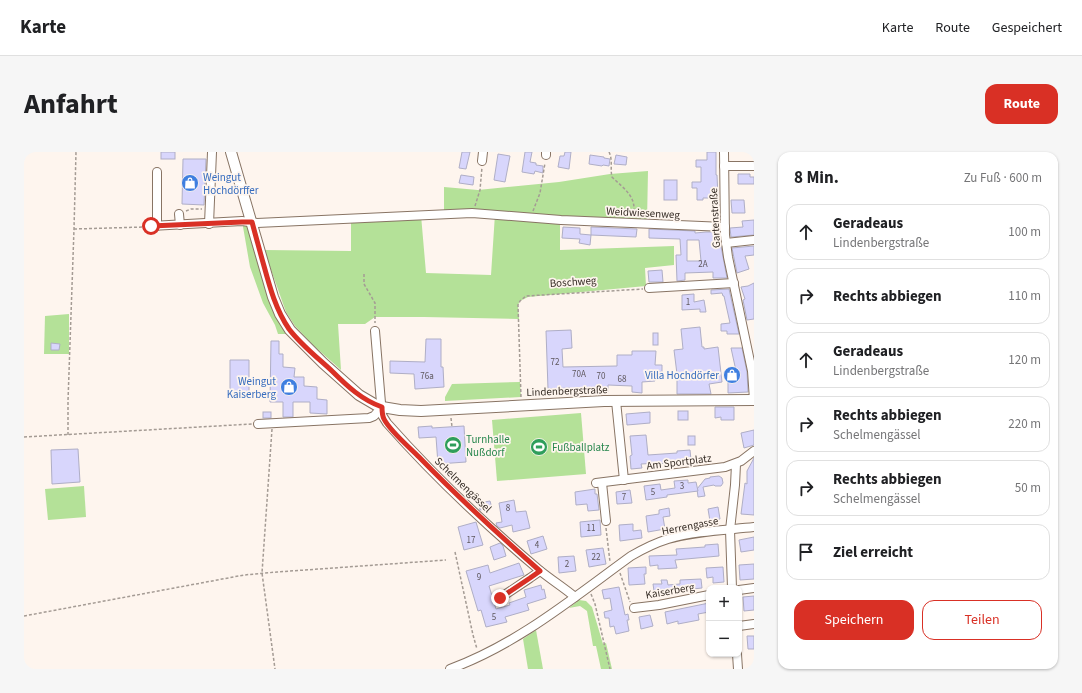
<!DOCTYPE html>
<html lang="de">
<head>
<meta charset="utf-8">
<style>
	body { margin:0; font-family:"Source Sans 3",sans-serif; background:#f6f6f6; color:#202124 }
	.controls { position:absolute; right:12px; bottom:12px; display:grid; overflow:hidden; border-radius:8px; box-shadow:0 1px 3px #0004 }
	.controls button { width:36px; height:36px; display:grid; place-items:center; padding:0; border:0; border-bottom:1px solid #e0e0e0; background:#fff; color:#202124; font:20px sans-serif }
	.stop { position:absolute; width:12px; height:12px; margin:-9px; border:3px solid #d93025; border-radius:50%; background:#fff }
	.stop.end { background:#d93025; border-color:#fff; box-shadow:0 1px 4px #0008 }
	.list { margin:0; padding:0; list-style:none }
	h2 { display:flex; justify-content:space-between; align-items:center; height:52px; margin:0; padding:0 16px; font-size:17px }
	h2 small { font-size:13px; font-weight:400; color:#757577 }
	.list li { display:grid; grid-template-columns:26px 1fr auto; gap:12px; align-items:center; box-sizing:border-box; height:56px; margin:0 8px 8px; padding:0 8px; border:1px solid #e0e0e0; border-radius:12px }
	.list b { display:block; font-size:15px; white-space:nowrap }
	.list p { margin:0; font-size:13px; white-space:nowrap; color:#757577 }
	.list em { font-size:13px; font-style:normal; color:#757577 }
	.actions { display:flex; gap:8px; padding:12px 16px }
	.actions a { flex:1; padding:9px 0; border:1px solid #d93025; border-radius:12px; text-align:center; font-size:14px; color:#d93025 }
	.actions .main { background:#d93025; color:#fff }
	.icon { flex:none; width:22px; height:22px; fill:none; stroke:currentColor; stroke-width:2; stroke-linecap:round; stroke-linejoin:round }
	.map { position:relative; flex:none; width:730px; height:517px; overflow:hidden; border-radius:12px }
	header { display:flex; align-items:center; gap:24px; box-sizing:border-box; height:56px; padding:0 20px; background:#fff; border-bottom:1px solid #e0e0e0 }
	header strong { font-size:19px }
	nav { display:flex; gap:22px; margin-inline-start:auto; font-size:14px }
	.intro { display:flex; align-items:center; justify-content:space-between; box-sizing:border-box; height:96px; padding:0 24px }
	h1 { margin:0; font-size:28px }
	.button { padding:10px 18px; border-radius:12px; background:#d93025; color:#fff; font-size:14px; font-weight:700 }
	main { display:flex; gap:24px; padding:0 24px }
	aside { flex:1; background:#fff; border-radius:12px; box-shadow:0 1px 3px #0004 }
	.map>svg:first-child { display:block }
</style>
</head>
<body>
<header>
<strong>Karte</strong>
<nav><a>Karte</a><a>Route</a><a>Gespeichert</a></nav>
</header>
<div class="intro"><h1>Anfahrt</h1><a class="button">Route</a></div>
<main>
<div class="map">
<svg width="730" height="517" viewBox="0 0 730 517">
	<rect width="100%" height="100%" fill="#fef5ee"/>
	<g fill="#b4e198">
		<path d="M624,19L623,70L536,65V98L650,94V113L621,116L622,134L504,145L496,149L494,153L495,167L400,165H351L341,172H314L317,218L290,194L271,174L262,160L240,98L327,99V67L397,63L402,121L467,123L471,62L420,61V35L454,38L535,30L586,22Z"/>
		<path d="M218,69L225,75L264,182H254L251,173L239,151L226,115Z"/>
		<path d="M45,162V202H20L21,164Z"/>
		<path d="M496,230L497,245L421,249V245L428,232Z"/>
		<path d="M557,261L562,322L473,329L468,268Z"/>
		<path d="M60,334L62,365L24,368L21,337Z"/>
		<path d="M555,448L562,449L568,455L579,492L582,491L588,517H577L572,494H569L563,459L556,454L545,456Z"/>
		<path d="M512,478L519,517H504L499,487Z"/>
	</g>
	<g fill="#d8d6fc" stroke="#afaec6" fill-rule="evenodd">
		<rect x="137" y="0" width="14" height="7"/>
		<path d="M438,0H446L442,17L435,16Z"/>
		<path d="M501,0H508L506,10L512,11V13L519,14V21L511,19L510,22L498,20Z"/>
		<path d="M541,0H547L545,17L534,15L536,4H540Z"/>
		<path d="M683,0H692V23H693L694,46H679V48H673V36H668V30H677V15H672V8H683Z"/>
		<path d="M474,2L486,4L481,30L470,28Z"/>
		<path d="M566,3L580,5V6L586,7L585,14L579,13L578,14L565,12Z"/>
		<path d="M592,3L603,5L602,13L590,12Z"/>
		<path d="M159,7H182L180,53L158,52Z"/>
		<path d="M714,22H726V25H730V32H714Z"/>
		<path d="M437,23L450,25L449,33L435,31Z"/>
		<rect x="640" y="28" width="13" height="20"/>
		<path d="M707,48H720L721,61H708Z"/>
		<path d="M730,68V83L707,85L706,76L719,75L718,69Z"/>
		<path d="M539,75L556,76V82L567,83L566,93L555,91L556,87L538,86Z"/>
		<path d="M567,75L613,77L612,85L567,83Z"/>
		<path d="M625,77L671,79V81L682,80H693L694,90L696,89L703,126H689V120L661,121V128L653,129L652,103H657L656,87L625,86ZM663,88H675L677,109H663Z"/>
		<path d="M730,94V103L721,104L725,117L713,121L708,96Z"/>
		<path d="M638,118L639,130H625L624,119Z"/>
		<path d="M730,131V167L723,168L719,148L721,147L717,135L724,134Z"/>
		<path d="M705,137L715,182H703V179H697V172L706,171L700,144H699L698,141L687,142V138Z"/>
		<path d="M670,142V150L680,148L682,160H676V157L658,158V143Z"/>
		<path d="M676,175L678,195H680V197L694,195L698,230L685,232L687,242H653V222L650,198L659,197L657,177Z"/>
		<path d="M547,178L548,196L538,197L539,215L593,214V203H608V199H632L631,213H638V220H631V229L618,230V241L608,240V234L584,233V240H552V243H546V236L524,237L522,179Z"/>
		<rect x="629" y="181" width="5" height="12"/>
		<path d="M402,187H417V215H419L420,235L391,237L390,222L366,221V209L401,210Z"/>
		<path d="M247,189H255V202H259V215L271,216L270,225H280V234L293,235V247L303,248V262L286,261V250H269V265H259V250H246Z"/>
		<path d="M27,191L36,192L35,198H27Z"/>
		<path d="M707,196H718L723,220L724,240L704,241V229L714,228Z"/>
		<path d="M206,208H225V240L206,241Z"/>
		<path d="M691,255H710V268H697V265L691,266Z"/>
		<rect x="654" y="259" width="10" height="9"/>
		<rect x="239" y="260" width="8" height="6"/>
		<path d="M626,260V271L603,273L602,262Z"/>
		<path d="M408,274V276L440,274L442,310L414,312L412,285L395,286L394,275Z"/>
		<path d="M730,278V293L720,296L717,281Z"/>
		<path d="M622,283L624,303L653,301V299L666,298L667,308L634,312V311L617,312L618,316L607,317L606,304L608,303L606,284Z"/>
		<rect x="664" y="284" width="7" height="9"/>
		<path d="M54,297L56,330L28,332L27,298Z"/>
		<path d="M730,306V363L717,362L721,331L723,332V319Z"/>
		<path d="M695,324L698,326L699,331L697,334H691L690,333L679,335L681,344L674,345L673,337L681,327L686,326V325Z"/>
		<path d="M664,328V331L672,330L674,339L643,343V345L622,348L620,334L636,332L637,338L651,336L650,329Z"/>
		<path d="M571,337V342H573L575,358L564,359L563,352L552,353L551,340Z"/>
		<path d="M606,338L608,351L593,352L592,340Z"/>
		<path d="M490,348L492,360L502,359L506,376L489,380L488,373L476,376L473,374L472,371L478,370L475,351Z"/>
		<path d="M466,349L468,356L456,358L455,351Z"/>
		<path d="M694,355L696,367L686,369L684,357Z"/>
		<path d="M645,356L646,364L639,365L641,377L624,380L622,364L635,362V358Z"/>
		<path d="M576,368L577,383L557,385L556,370Z"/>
		<path d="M452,370L459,393L440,398L434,375Z"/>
		<path d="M609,372V379L617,378L618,386L596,389L595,373Z"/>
		<path d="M519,384L523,397L507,402L503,389Z"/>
		<path d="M730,385V398L717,400L715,388Z"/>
		<path d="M476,391L479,394L482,404L470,408L466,395Z"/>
		<path d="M694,392L695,404L651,408L653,416L634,417V413L626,414L625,404L653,403L652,397L681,395V393Z"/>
		<path d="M579,396L582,412L565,415L562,398Z"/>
		<path d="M550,404L552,419L535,421L534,405Z"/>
		<path d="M495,411L500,423L465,434L472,457L486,453L485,451L502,445L500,438L517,433L518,438L520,437L522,446L503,452L505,458L481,465L483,470L462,475L457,458L454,459L442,419L464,413L466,421Z"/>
		<path d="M730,412V427L716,428L715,413Z"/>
		<path d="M622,415V422H620L621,432L605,433L604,416Z"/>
		<path d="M699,415L700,430L689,431V425L683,426L682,416Z"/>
		<path d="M677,427L678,436L650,439V442L634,444L633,438L630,439L629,432H638L637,428H643L644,433L656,432V428Z"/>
		<path d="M595,435L601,463L604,462L605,468H603L605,479L592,482L590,474L586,475L585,466H581L580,460L588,458L586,446L580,447L578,438Z"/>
		<path d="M730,444V458L720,459L719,445Z"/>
		<path d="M685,451V460L674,462L675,468L654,472V469L643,472L641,460Z"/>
		<path d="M626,463L629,474L617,477L615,465Z"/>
		<path d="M723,484H730V497H724Z"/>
	</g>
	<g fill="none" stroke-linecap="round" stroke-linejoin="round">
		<g stroke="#887464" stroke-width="10">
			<g id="minor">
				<path d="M700,0L701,83L704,105L728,219L730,248"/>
				<path d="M522,3V0"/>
				<path d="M458,9L459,0"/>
				<path d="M700,14H730"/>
				<path d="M133,20V74"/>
				<path d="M155,62L156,73"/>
				<path d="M185,72L188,0"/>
				<path d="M127,74L218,69L233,71L448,61L537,68L701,75"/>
				<path d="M702,91L730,88"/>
				<path d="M625,136L710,131"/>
				<path d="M351,179L358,263L363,271C409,323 461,372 514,417C526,427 539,435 551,445"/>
				<path d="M592,249L600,328"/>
				<path d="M234,272L345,266L350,264L358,255"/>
				<path d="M572,331L701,315L717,309L730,299"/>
				<path d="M578,331L582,369"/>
				<path d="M708,436L706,378L711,333L712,312"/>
				<path d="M715,438L730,436"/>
				<path d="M476,446L506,426L516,419"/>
				<path d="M610,456L635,453L685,443"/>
				<path d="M715,474L730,472"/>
				<path d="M713,502L714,517"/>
				<path d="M426,517C494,492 549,446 607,404C619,397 631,391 644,387C671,379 702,378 730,375"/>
			</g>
		</g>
		<g stroke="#887464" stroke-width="12">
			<path id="major" d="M207,0L249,145L256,162L266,178L299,211L335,243L352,253L358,255L376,258L397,259L580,249L730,248"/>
		</g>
		<g stroke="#a49b94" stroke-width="1.5" stroke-dasharray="3 2" stroke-linecap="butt">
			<path d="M585,0C589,8 586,17 588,25C600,37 614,45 609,64"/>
			<path d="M451,54L456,38L458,15"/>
			<path d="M162,59L167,57H178"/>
			<path d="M509,59L516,41L521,11"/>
			<path d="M50,77L120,75"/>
			<path d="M340,122V132L351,151V171"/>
			<path d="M497,245L494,153L496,149L502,144L619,137"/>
			<path d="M427,266L428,275"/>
			<path d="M248,277L238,421L251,517"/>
			<path d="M44,283V249L50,77L52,0"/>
			<path d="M0,285L228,272"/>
			<path d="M582,376L586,410"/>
			<path d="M431,400L449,483L453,497"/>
			<path d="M596,421L606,450"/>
			<path d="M567,442L571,452L586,517"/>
			<path d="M0,464L220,423L253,420L422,408"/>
		</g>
		<use href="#minor" stroke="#fff" stroke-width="8"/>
		<use href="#major" stroke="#fff" stroke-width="10"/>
	</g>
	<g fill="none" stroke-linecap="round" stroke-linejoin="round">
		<path stroke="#d93025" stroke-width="5" d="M127,74L218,70H228C232,85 236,100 240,114C246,136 252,158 265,177C277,193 294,206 309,220C323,234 338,248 358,255C358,259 358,263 360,267C366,279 385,295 395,305C434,345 474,382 516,419L506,426L476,446"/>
	</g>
	<defs>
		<g id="shop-disc" transform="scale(0.9)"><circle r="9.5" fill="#3f7fe0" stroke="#fef5ee"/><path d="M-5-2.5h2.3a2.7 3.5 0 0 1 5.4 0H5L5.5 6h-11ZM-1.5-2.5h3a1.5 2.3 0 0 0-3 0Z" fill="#fff"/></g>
		<g id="stadium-disc" transform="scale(0.9)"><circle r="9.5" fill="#2e9e5b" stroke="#fef5ee"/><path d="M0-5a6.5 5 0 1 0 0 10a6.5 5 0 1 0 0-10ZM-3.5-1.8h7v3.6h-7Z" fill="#fff"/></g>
	</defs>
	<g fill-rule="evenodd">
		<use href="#shop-disc" x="166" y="31"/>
		<use href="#shop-disc" x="708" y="223"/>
		<use href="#shop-disc" x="265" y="235"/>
		<use href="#stadium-disc" x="429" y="293"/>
		<use href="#stadium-disc" x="515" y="295"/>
	</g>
	<g text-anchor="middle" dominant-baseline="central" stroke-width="3.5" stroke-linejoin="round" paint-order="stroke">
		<g font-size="9" fill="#5e575c">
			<text x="679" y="112">2A</text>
			<text x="664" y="150">1</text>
			<text x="531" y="210">72</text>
			<text x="555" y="222">70A</text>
			<text x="403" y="224">76a</text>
			<text x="577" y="224">70</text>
			<text x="598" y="227">68</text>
			<text x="658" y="334">3</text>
			<text x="629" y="340">5</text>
			<text x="600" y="345">7</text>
			<text x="484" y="356">8</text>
			<text x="567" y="376">11</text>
			<text x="447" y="388">17</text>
			<text x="513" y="393">4</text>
			<text x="572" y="405">22</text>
			<text x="543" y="412">2</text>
			<text x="455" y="425">9</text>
			<text x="470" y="465">5</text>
		</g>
		<g font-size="11" fill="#366cbe" stroke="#fef5ee" text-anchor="end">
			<text x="179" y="25" text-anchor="start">Weingut<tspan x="179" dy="13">Hochdörffer</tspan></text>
			<text x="695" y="223">Villa Hochdörfer</text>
			<text x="252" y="229">Weingut<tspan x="252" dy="13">Kaiserberg</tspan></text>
		</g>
		<g font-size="11" fill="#362d26" stroke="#fef5ee">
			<text transform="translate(619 61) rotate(3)">Weidwiesenweg</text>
			<text transform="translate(691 66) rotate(-93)">Gartenstraße</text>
			<text transform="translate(549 130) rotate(-4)">Boschweg</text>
			<text transform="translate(543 239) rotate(-2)">Lindenbergstraße</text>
			<text transform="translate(655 310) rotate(-7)">Am Sportplatz</text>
			<text transform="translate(439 333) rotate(44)">Schelmengässel</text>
			<text transform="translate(666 374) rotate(-11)">Herrengasse</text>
			<text transform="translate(646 439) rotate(-10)">Kaiserberg</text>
		</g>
		<g font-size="11" fill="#27864d" stroke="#fef5ee" text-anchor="start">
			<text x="442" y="287">Turnhalle<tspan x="442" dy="13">Nußdorf</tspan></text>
			<text x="528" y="295">Fußballplatz</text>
		</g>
	</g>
</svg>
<div class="controls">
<button>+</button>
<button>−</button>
</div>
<div class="stop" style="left:127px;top:74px"></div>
<div class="stop end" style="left:476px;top:446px"></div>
</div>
<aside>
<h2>8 Min.<small>Zu Fuß · 600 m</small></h2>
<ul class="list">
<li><svg class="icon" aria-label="ahead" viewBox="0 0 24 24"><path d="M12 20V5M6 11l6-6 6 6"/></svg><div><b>Geradeaus</b><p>Lindenbergstraße</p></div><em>100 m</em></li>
<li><svg class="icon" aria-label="right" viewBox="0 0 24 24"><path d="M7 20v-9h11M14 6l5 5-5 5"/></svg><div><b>Rechts abbiegen</b></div><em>110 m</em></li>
<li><svg class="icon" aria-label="ahead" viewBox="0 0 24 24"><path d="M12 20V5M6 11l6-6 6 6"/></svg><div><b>Geradeaus</b><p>Lindenbergstraße</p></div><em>120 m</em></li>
<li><svg class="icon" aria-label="right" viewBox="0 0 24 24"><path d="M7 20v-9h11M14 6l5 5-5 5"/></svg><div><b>Rechts abbiegen</b><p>Schelmengässel</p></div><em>220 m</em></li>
<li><svg class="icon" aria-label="right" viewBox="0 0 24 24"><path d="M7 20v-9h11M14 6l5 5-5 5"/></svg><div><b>Rechts abbiegen</b><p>Schelmengässel</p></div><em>50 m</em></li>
<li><svg class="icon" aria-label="arrive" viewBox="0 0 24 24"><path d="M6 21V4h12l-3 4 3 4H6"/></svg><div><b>Ziel erreicht</b></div></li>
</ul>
<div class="actions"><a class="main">Speichern</a><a>Teilen</a></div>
</aside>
</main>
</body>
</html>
